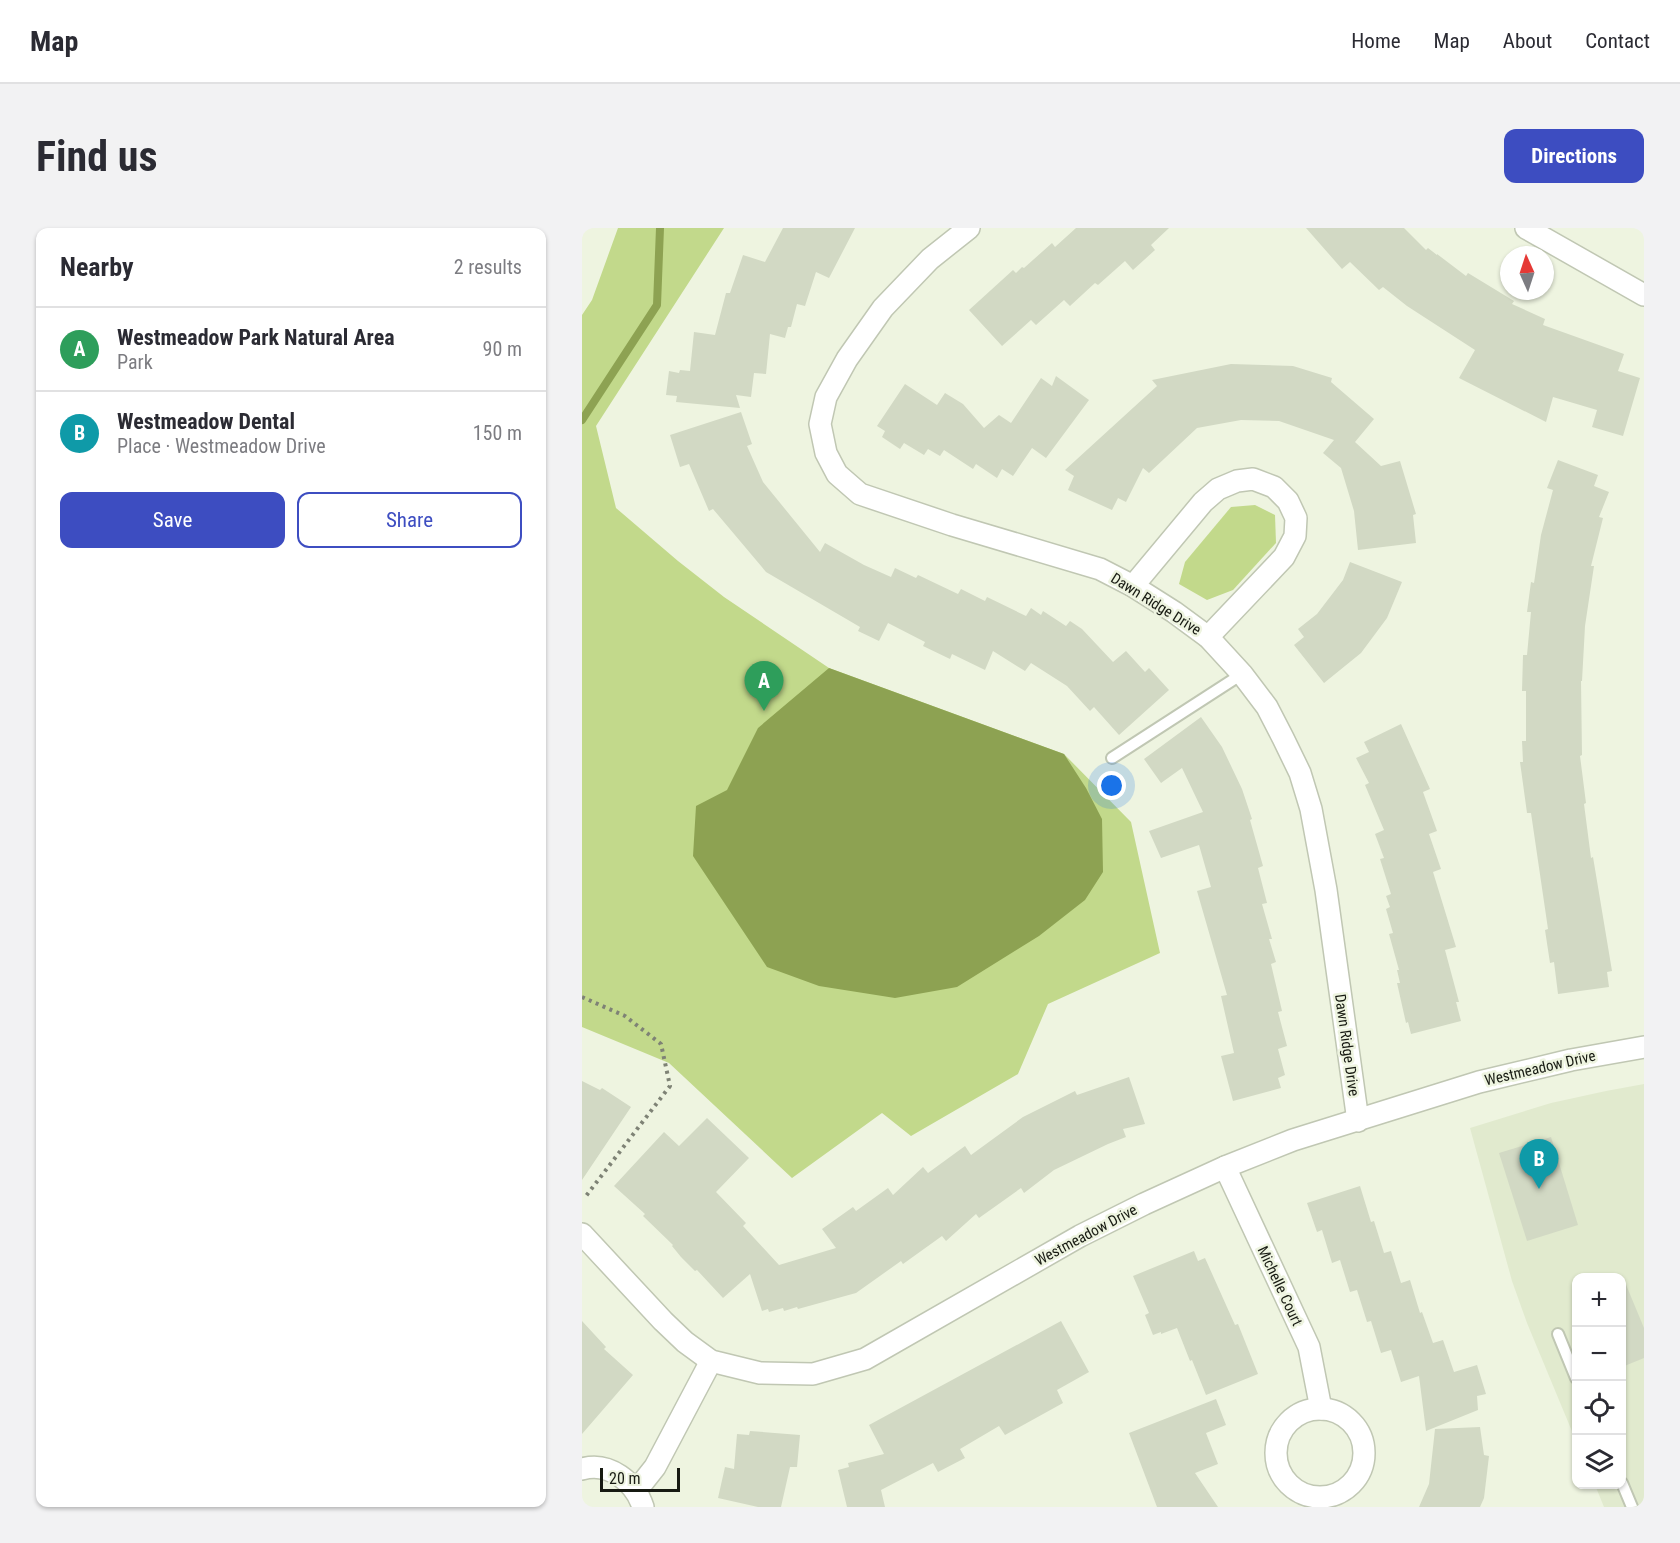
<!DOCTYPE html>
<html lang="en">
<head>
<meta charset="utf-8">
<style>
	body { margin:0; font-family:"Roboto Condensed",sans-serif; background:#f2f2f3; color:#2b2b33 }
	.controls { position:absolute; right:18px; bottom:18px; display:grid; overflow:hidden; border-radius:12px; box-shadow:0 2px 4px #0004 }
	.controls button { width:54px; height:54px; display:grid; place-items:center; padding:0; border:0; border-bottom:2px solid #e1e1e2; background:#fff; color:#2b2b33; font:30px sans-serif }
	.compass { position:absolute; left:918px; top:18px; width:54px; height:54px; border-radius:50%; background:#fff; box-shadow:0 2px 4px #0004; rotate:357deg }
	.scale { position:absolute; left:18px; bottom:15px; width:80px; box-sizing:border-box; padding-left:6px; border:3px solid #171a12; border-top:0; font-size:16px; line-height:21px; white-space:nowrap; color:#171a12; -webkit-text-stroke:4px #eef4e0; paint-order:stroke }
	.you { position:absolute; left:530px; top:558px; width:21px; height:21px; margin:-15px; border:4px solid #fff; border-radius:50%; background:#1a73e8; box-shadow:0 0 0 9px #1a73e833 }
	.badge { display:grid; place-items:center; width:39px; height:39px; border-radius:50%; background:#3d4dc1; color:#fff; font-size:20px; font-weight:700 }
	.pin { position:absolute; translate:-50% -50px; filter:drop-shadow(0 2px 3px #0008) }
	.pin::after { content:''; position:absolute; top:32px; width:21px; height:18px; background:inherit; clip-path:polygon(0 0,100% 0,50% 100%) }
	.list { margin:0; padding:0; list-style:none }
	h2 { display:flex; justify-content:space-between; align-items:center; height:78px; margin:0; padding:0 24px; font-size:26px }
	h2 small { font-size:20px; font-weight:400; color:#7c7c81 }
	.list li { display:grid; grid-template-columns:39px 1fr auto; gap:18px; align-items:center; box-sizing:border-box; height:84px; padding:0 24px; border-top:2px solid #e1e1e2 }
	.list b { display:block; font-size:22px; white-space:nowrap }
	.list p { margin:0; font-size:20px; white-space:nowrap; color:#7c7c81 }
	.list em { font-size:20px; font-style:normal; color:#7c7c81 }
	.actions { display:flex; gap:12px; padding:18px 24px }
	.actions a { flex:1; padding:14px 0; border:2px solid #3d4dc1; border-radius:12px; text-align:center; font-size:21px; color:#3d4dc1 }
	.actions .main { background:#3d4dc1; color:#fff }
	.icon { flex:none; width:33px; height:33px; fill:none; stroke:currentColor; stroke-width:2; stroke-linecap:round; stroke-linejoin:round }
	.map { position:relative; flex:none; width:1062px; height:1279px; overflow:hidden; border-radius:12px }
	header { display:flex; align-items:center; gap:36px; box-sizing:border-box; height:84px; padding:0 30px; background:#fff; border-bottom:2px solid #e1e1e2 }
	header strong { font-size:28px }
	nav { display:flex; gap:33px; margin-inline-start:auto; font-size:21px }
	.intro { display:flex; align-items:center; justify-content:space-between; box-sizing:border-box; height:144px; padding:0 36px }
	h1 { margin:0; font-size:42px }
	.button { padding:15px 27px; border-radius:12px; background:#3d4dc1; color:#fff; font-size:21px; font-weight:700 }
	main { display:flex; gap:36px; padding:0 36px }
	aside { flex:1; background:#fff; border-radius:12px; box-shadow:0 2px 4px #0004 }
	.map>svg:first-child { display:block }
</style>
</head>
<body>
<header>
<strong>Map</strong>
<nav><a>Home</a><a>Map</a><a>About</a><a>Contact</a></nav>
</header>
<div class="intro"><h1>Find us</h1><a class="button">Directions</a></div>
<main>
<aside>
<h2>Nearby<small>2 results</small></h2>
<ul class="list">
<li><span class="badge" style="background:#2e9e5b">A</span><div><b>Westmeadow Park Natural Area</b><p>Park</p></div><em>90 m</em></li>
<li><span class="badge" style="background:#0f9aa8">B</span><div><b>Westmeadow Dental</b><p>Place · Westmeadow Drive</p></div><em>150 m</em></li>
</ul>
<div class="actions"><a class="main">Save</a><a>Share</a></div>
</aside>
<div class="map">
<svg width="1062" height="1279" viewBox="0 0 1062 1279">
	<rect width="100%" height="100%" fill="#eef4e0"/>
	<path fill="#e1eace" d="M1062,856V1279H1022L1013,1257L1040,1256V1050H994V1213L945,1095L930,1053L888,900L969,875L1024,863Z"/>
	<g fill="#c2d98b">
		<path d="M36,0H142L14,198L34,280L96,333L142,369L247,440L482,526L549,594L578,725L466,776L436,846L329,908L300,885L210,950L87,835L0,799V87L10,72Z"/>
		<path d="M673,277L693,287L694,315L651,362L625,372L597,356L603,334L649,279Z"/>
	</g>
	<path fill="#8da252" d="M247,440L482,526L504,560L520,591L521,644L503,672L457,708L375,759L313,770L237,758L185,739L111,628L114,578L145,562L176,500Z"/>
	<g fill="none" stroke-linecap="round" stroke-linejoin="round">
		<path stroke="#8da252" stroke-width="8" d="M0,192L75,77L78,0"/>
	</g>
	<g fill="#d2d9c4">
		<path d="M201,0H273L247,50L234,44L223,78L215,76L209,99H206L203,110L188,106L184,146L172,145L169,169L154,167L158,180L94,174L95,168L84,167L87,143L97,145L98,142L108,143L112,104L133,107L144,65H148L161,27L183,34Z"/>
		<path d="M494,0H587L569,17L573,22L551,42L543,33L516,57L513,55L488,78L482,72L454,97L449,92L420,118L387,82L431,42L434,45L440,39L442,40L470,15L473,19Z"/>
		<path d="M724,0H822L844,22L846,20L855,27V26L884,48L886,45L932,73L930,76L963,91L961,97L1042,126L1036,143L1058,150L1041,208L1010,199L1015,182L971,169L964,194L877,150L893,122L825,78L801,59L797,62L768,34L760,41Z"/>
		<path d="M649,136L711,138L750,150L749,154L792,191L773,214L799,238L818,233L834,286L831,287L834,315L776,322L772,283L759,240L741,225L752,212L697,193L659,192L615,200L567,245L561,240L544,274L536,270L530,282L486,262L492,248L483,242L575,158L570,152Z"/>
		<path d="M474,148L507,172L464,230L450,220L431,248L420,241L415,250L394,236L391,241L362,222L358,228L346,221L342,227L322,215L318,221L300,209L303,203L295,198L323,156L355,177L363,165L381,176L402,200L417,187L429,195L459,150L470,158Z"/>
		<path d="M159,184L170,216L165,218L181,254L238,324L243,315L282,337L309,349L313,340L334,350L336,347L376,366L379,361L403,373L405,369L444,388L449,380L459,387L461,383L484,398L488,393L500,401L531,434L544,423L563,444L567,440L587,462L537,507L512,479L508,483L485,458L449,435L443,443L411,423L403,442L370,426L368,431L341,418L343,414L306,395L297,413L276,403L278,399L184,344L131,281L127,283L107,236L98,239L88,207Z"/>
		<path d="M976,232L1016,247L1012,258L1027,264L1017,289L1021,290L1009,338H1012L1003,398L1000,453H999L1000,527L998,528L1004,575L1002,576L1009,630L1011,629L1030,743L1025,744L1027,759L976,766L972,734L968,735L963,702L966,701L949,585H945L938,534H941L940,513H944V463H940L941,427H945L949,384H945L949,354L952,355L959,307L971,262L965,260Z"/>
		<path d="M768,334L820,354L805,390L779,425L742,455L712,417L722,409L716,401L735,386L761,352Z"/>
		<path d="M619,489L640,519L660,561L670,591L668,592L681,638L676,640L685,675L680,676L690,711H687L694,734L689,736L700,783L696,784L705,818L696,821L703,847L696,850L699,860L651,873L639,828L652,825L639,768L645,767L615,663L629,659L617,617L579,630L567,603L621,584L600,540L579,555L562,531Z"/>
		<path d="M819,496L848,561L841,564L855,603L847,606L859,641L851,644L874,719L863,722L877,774H874L879,793L829,806L826,794L824,795L815,755H818L815,742H817L807,706L811,705L804,681L808,679L804,668L809,666L798,631L802,630L793,606L802,602L783,557L787,555L774,530L787,524L782,514Z"/>
		<path d="M547,849L563,896L541,901L544,909L526,916L472,942L442,965L439,960L397,990L394,986L364,1013L360,1008L321,1036L319,1033L274,1065L216,1081L215,1079L202,1083L201,1080L187,1084L186,1081L180,1083L168,1046L141,1070L115,1042L113,1043L99,1029L90,1018L91,1017L61,988L63,986L32,958L82,904L97,918L125,890L167,930L134,964L164,995L161,998L197,1037L254,1020L240,1001L271,979L274,983L306,960L311,967L341,939L346,945L383,918L389,927L441,889L493,863L495,867Z"/>
		<path d="M0,853L18,862L20,860L49,879L0,952Z"/>
		<path d="M969,909L996,997L945,1013L917,925Z"/>
		<path d="M778,958L789,994L792,993L802,1025L809,1023L819,1055L828,1052L838,1085L840,1084L851,1115L861,1112L872,1144L895,1137L904,1166L895,1168L896,1182L844,1203L837,1148L819,1154L809,1122L799,1125L789,1093L785,1094L775,1062L768,1064L758,1032L750,1035L740,1002L735,1004L725,975Z"/>
		<path d="M612,1023L616,1033L623,1030L653,1097L656,1096L676,1146L624,1167L610,1132L608,1133L595,1100L579,1106V1104L571,1107L563,1087L567,1085L551,1048Z"/>
		<path d="M1040,1047L1062,1100V1130L1040,1139Z"/>
		<path d="M0,1093L24,1119L22,1121L51,1147L0,1206Z"/>
		<path d="M479,1093L507,1144L475,1162L481,1175L423,1207L417,1198L378,1221L383,1230L356,1244L351,1235L299,1262L303,1279H265L256,1242L267,1239L266,1235L302,1226L287,1197Z"/>
		<path d="M634,1171L644,1197L624,1205L636,1236L613,1245L636,1279H575L547,1205Z"/>
		<path d="M898,1199L902,1227L907,1228L902,1270L898,1279H837L847,1256L853,1201Z"/>
		<path d="M168,1203L218,1207L215,1239H208L199,1279H176L136,1270L143,1239L152,1241L155,1206L167,1207Z"/>
	</g>
	<g fill="none" stroke-linecap="round" stroke-linejoin="round">
		<g stroke="#c0c7b3" stroke-width="14">
			<g id="lane">
				<path d="M530,530L660,446"/>
				<path d="M976,1106L994,1150"/>
				<path d="M1040,1255L1050,1279"/>
			</g>
		</g>
		<g stroke="#c0c7b3" stroke-width="24">
			<g id="street">
				<path d="M387,0L348,31L301,80L265,131L244,169L238,196L244,225L255,246L278,266L370,297L518,341L551,358L592,384L626,409L660,446L685,479L701,510L718,545L729,581L744,662L776,893"/>
				<path d="M944,0L1062,67"/>
				<path d="M551,358L621,274L636,261L655,253L671,251L692,259L706,273L714,290L713,308L702,329L626,409"/>
				<path d="M643,939L727,1119L739,1181"/>
				<path d="M0,1006L81,1093L103,1114L129,1133L178,1145L231,1146L283,1131L498,1008L562,976L643,939L711,912L897,854L989,832L1062,819"/>
				<circle cx="738" cy="1225" r="44"/>
				<path d="M0,1241C27,1233 53,1254 61,1279"/>
				<path d="M54,1263L73,1239L129,1133"/>
			</g>
		</g>
		<path stroke="#7e8275" stroke-width="4" stroke-dasharray="3 4.5" stroke-linecap="butt" d="M0,769L43,788L79,816L88,858L4,968"/>
		<use href="#lane" stroke="#fff" stroke-width="10"/>
		<use href="#street" stroke="#fff" stroke-width="21"/>
	</g>
	<g text-anchor="middle" dominant-baseline="central" stroke-width="5" stroke-linejoin="round" paint-order="stroke">
		<g font-size="15" fill="#171a12" stroke="#eef4e0">
			<text transform="translate(574 376) rotate(32)">Dawn Ridge Drive</text>
			<text transform="translate(765 817) rotate(82)">Dawn Ridge Drive</text>
			<text transform="translate(958 840) rotate(-13)">Westmeadow Drive</text>
			<text transform="translate(504 1007) rotate(-28)">Westmeadow Drive</text>
			<text transform="translate(698 1058) rotate(65)">Michelle Court</text>
		</g>
	</g>
</svg>
<div class="controls">
<button>+</button>
<button>−</button>
<button><svg class="icon" aria-label="locate" viewBox="0 0 24 24"><circle cx="12" cy="12" r="6"/><path d="M12 2v4M12 18v4M2 12h4M18 12h4"/></svg></button>
<button><svg class="icon" aria-label="layers" viewBox="0 0 24 24"><path d="M12 4l9 5-9 5-9-5zM3 14l9 5 9-5"/></svg></button>
</div>
<svg class="compass" viewBox="-18 -18 36 36"><path d="M0-13l5 13h-10z" fill="#e53935"/><path d="M0 13l5-13h-10z" fill="#7c7c81"/></svg>
<div class="scale">20 m</div>
<div class="you"></div>
<div class="pin badge" style="left:182px;top:483px;background:#2e9e5b">A</div>
<div class="pin badge" style="left:957px;top:961px;background:#0f9aa8">B</div>
</div>
</main>
</body>
</html>
